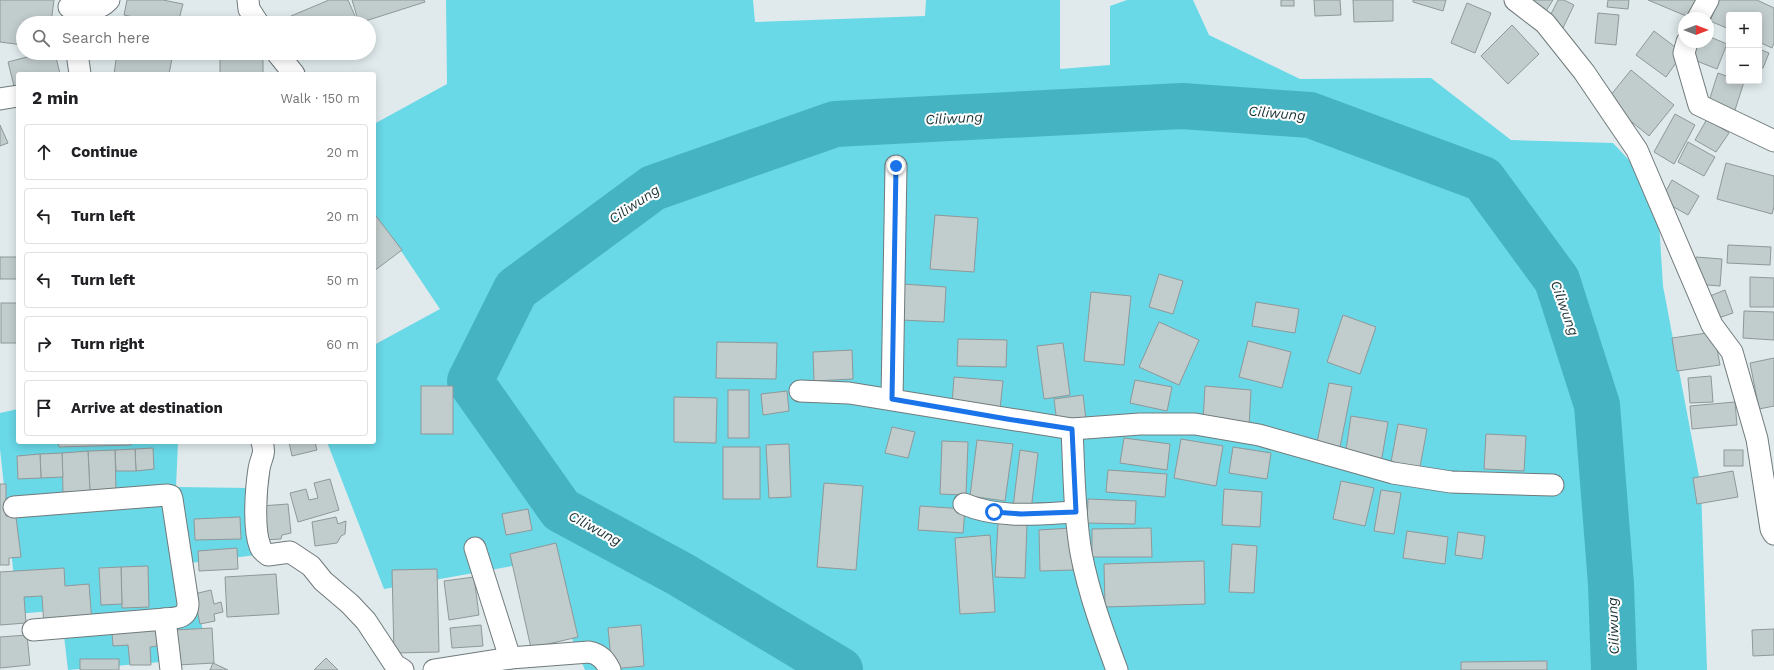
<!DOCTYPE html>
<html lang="en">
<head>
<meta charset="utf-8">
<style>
	body { margin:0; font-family:"Work Sans",sans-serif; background:#f2f2f2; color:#202124 }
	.controls { position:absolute; right:12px; top:12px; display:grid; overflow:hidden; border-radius:4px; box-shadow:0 2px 10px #0003 }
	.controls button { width:36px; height:36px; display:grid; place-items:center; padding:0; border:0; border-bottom:1px solid #e0e0e0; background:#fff; color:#202124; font:20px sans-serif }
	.compass { position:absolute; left:1678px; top:12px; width:36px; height:36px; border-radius:50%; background:#fff; box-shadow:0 2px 10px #0003; rotate:90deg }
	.stop { position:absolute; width:12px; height:12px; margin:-9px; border:3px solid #1a73e8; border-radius:50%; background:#fff }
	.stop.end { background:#1a73e8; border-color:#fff; box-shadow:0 1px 4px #0008 }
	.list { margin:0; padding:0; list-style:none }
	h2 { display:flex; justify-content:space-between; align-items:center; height:52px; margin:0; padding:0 16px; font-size:17px }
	h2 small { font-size:13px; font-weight:400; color:#757577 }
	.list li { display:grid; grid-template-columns:26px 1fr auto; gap:12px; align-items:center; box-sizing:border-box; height:56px; margin:0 8px 8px; padding:0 8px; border:1px solid #e0e0e0; border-radius:4px }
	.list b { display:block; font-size:15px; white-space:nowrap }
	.list em { font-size:13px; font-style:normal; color:#757577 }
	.icon { flex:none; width:22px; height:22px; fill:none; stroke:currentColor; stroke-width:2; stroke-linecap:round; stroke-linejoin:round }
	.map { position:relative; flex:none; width:1774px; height:670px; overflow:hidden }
	.search { position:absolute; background:#fff; box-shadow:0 2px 10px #0003; left:16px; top:16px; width:360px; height:44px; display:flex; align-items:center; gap:10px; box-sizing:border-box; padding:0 14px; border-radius:22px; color:#757577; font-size:15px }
	.panel { position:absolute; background:#fff; box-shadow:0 2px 10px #0003; left:16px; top:72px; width:360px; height:372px; border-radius:4px }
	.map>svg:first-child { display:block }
</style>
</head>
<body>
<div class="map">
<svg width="1774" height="670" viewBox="0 0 1774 670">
	<rect width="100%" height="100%" fill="#e0eaec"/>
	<g fill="#69d8e7">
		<path d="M446,0H753L755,22L925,16L926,0H1060V69L1110,65V6L1127,0H1193L1209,35L1300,79L1431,78L1511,140L1613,143L1657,190L1663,286L1701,487L1707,670H585L540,561L384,589L327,442H374V345L440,309L387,230L374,244V124L447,84Z"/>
		<path d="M18,409V442H178L176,487L249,488L256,555L190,563L208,658L68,670L61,610L18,614L0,449V413Z"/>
	</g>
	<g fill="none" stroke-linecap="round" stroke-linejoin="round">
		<path stroke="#46b3c2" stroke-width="46" d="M840,670L680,574L561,510L470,381L516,289L653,188L835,124L1182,106L1310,115L1483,179L1557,280L1597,405L1611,584L1614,670"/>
	</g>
	<g fill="#c1cccd" stroke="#8e9899">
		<path d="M0,0H54L51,23H23V45L0,42Z"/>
		<path d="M127,0H163L183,4L178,23H160L124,15Z"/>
		<path d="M329,0H348L358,23H294L291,16Z"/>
		<path d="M352,0H424L425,2L359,23Z"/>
		<rect x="1281" y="0" width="13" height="6"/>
		<path d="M1314,0H1340L1341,15L1315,16Z"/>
		<path d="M1353,0H1393V21L1354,22Z"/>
		<path d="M1413,0H1446L1443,11L1413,2Z"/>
		<path d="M1528,0H1553L1546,11Z"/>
		<path d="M1558,0H1564L1574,5L1562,30L1547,22Z"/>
		<path d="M1608,0H1629L1628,9L1607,7Z"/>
		<path d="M1648,0H1700L1691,18Z"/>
		<path d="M1719,0H1757L1774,8V43L1772,48L1759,42V15H1729V29L1710,21Z"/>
		<path d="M1467,3L1491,13L1475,53L1451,43Z"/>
		<path d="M1598,13L1619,15L1616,45L1595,43Z"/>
		<path d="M1512,25L1539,54L1508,84L1481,56Z"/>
		<path d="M1654,31L1683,53L1666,77L1636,55Z"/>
		<path d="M1708,36L1727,44L1717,69L1689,58L1695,42H1708Z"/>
		<path d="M1759,49L1769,53L1763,68L1759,67Z"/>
		<path d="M42,53H55L60,74H18V94H16L8,62Z"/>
		<path d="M117,53H173L169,74H114Z"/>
		<rect x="220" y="53" width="43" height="21"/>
		<path d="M1631,70L1674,105L1649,136L1606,101Z"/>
		<path d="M1718,73L1729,77V81L1744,82L1734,113L1708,104Z"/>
		<path d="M1675,114L1695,125L1674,164L1654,152Z"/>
		<path d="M1707,119L1729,133L1716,152L1695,140Z"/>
		<path d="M0,125L8,143L0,146Z"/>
		<path d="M1688,142L1715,157L1704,176L1678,162Z"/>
		<path d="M1726,163L1774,176V207L1772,214L1717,199Z"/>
		<path d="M1672,180L1699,196L1688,215L1661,200Z"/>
		<path d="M935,215L978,218L974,272L930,269Z"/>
		<path d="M376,216L402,250L374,271V217Z"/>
		<path d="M1728,245L1771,247L1770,265L1727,263Z"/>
		<rect x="0" y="257" width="18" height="22"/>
		<path d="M1696,257L1722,259L1720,286L1695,284Z"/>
		<path d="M1159,274L1183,281L1173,314L1149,307Z"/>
		<path d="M1750,277L1774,278V307H1750Z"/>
		<path d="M903,284L946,287L944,322L901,320Z"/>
		<path d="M1725,290L1733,313L1713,320L1705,298Z"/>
		<path d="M1091,292L1131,296L1124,365L1084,361Z"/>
		<path d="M1256,302L1299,309L1295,333L1252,326Z"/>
		<rect x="1" y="303" width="17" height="40"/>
		<path d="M1744,311L1774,312V340L1743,338Z"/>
		<path d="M1343,315L1376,327L1360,374L1327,362Z"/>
		<path d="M1159,322L1199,340L1179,385L1139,367Z"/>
		<path d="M1714,332L1720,365L1677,371L1672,338Z"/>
		<path d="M958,339L1007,340L1006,367L957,366Z"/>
		<path d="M1248,341L1291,352L1282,388L1239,377Z"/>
		<path d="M717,342L777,343L776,379L716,378Z"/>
		<path d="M1063,343L1070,395L1044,399L1037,346Z"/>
		<path d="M852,350L853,379L814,381L813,352Z"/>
		<path d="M1774,358V406L1759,409L1750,363Z"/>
		<path d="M1711,376L1713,402L1690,403L1688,378Z"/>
		<path d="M954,377L1003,381L1000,409L952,404Z"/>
		<path d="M1135,380L1172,387L1167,411L1130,403Z"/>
		<path d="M1329,383L1352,387L1340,447L1317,443Z"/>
		<rect x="421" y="386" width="32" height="48"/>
		<path d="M1205,386L1251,390L1249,426L1203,422Z"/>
		<rect x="728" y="390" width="21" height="48"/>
		<path d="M787,391L789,411L763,415L761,394Z"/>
		<path d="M1083,395L1086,420L1057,423L1054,399Z"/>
		<path d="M674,397L717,398L716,443L674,442Z"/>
		<path d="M1735,402L1737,425L1692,429L1690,406Z"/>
		<path d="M1351,416L1388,422L1381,463L1345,457Z"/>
		<path d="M1398,424L1427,429L1420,467L1391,462Z"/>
		<path d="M892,427L915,432L908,458L885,453Z"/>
		<path d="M1486,434L1526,436L1524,471L1484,469Z"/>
		<path d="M1124,438L1170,444L1167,470L1120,463Z"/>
		<path d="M1181,439L1223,446L1216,486L1174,478Z"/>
		<path d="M977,440L1013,444L1005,501L970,496Z"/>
		<path d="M942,441L968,442L966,495L940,494Z"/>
		<path d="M58,442H131V445L59,447Z"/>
		<path d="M289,442H315L317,450L292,456Z"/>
		<path d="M789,444L791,497L769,498L766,445Z"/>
		<rect x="723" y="447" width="37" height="52"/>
		<path d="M1233,447L1271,453L1267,479L1229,473Z"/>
		<path d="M153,448L154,469L136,471L135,449Z"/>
		<path d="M135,449L136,471H116L115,450Z"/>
		<path d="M115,450L116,490L90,492L88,451Z"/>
		<path d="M1020,450L1038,453L1031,510L1013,507Z"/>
		<rect x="1724" y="450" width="19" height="16"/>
		<path d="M88,451L90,492H63L62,453Z"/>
		<path d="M62,453L63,477L41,478L40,454Z"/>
		<path d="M40,454L41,478L18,479L17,456Z"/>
		<path d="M1108,470L1167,474L1165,497L1106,492Z"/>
		<path d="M1733,471L1738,497L1697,504L1693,478Z"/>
		<path d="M330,479L339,510L298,522L290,493L306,489L309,500L318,498L314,483Z"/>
		<path d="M1341,481L1374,488L1365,526L1333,519Z"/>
		<path d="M824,483L863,486L856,570L817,567Z"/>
		<path d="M0,484H6V516L16,517L21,557L9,558V565H0Z"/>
		<path d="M1224,489L1262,492L1260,527L1222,525Z"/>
		<path d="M1381,490L1401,493L1394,534L1374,531Z"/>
		<path d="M1088,499L1136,501L1135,524L1087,523Z"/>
		<path d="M288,504L291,533L282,535L281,539L263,540L261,506Z"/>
		<path d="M920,506L965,509L963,533L918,530Z"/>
		<path d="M528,509L532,530L506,535L502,514Z"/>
		<path d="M240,517L241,539L195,540L194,519Z"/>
		<path d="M336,517L338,524L346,521L345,534L341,536L337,543L315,546L312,522Z"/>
		<path d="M998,523L1027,524L1025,578L995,577Z"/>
		<path d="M1072,528L1073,570L1040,571L1039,530Z"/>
		<path d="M1151,528L1152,557H1092V529Z"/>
		<path d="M1407,531L1448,537L1445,564L1403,558Z"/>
		<path d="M1458,532L1485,536L1482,559L1455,555Z"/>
		<path d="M990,535L995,612L960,614L955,538Z"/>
		<path d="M556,543L578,637L531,648L510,554Z"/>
		<path d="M1232,544L1257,546L1254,593L1229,592Z"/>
		<path d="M237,548L238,569L199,571L198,551Z"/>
		<path d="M1204,561L1205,604L1105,607L1104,564Z"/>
		<path d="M148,566L149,607L122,608L121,567Z"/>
		<path d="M121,567L122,604L101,605L99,568Z"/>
		<path d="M64,568L65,586L89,584L92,623L44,626L42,596L24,597L26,623L0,625V572Z"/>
		<path d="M437,569L439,652L394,653L392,570Z"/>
		<path d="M276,574L279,614L227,617L225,577Z"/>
		<path d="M474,577L479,615L449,620L444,581Z"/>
		<path d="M211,590L214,604L221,602L223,612L214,614L215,621L200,624L194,594Z"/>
		<path d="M481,625L483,646L452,648L450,628Z"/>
		<path d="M641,625L644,666L612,669L608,628Z"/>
		<path d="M212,628L214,663L178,665L175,630Z"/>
		<path d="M156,629L157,646L150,647L151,665H130L128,645L113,646L112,632Z"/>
		<path d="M1774,629V655L1753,656L1752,630Z"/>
		<path d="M27,635L30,665L0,668V637Z"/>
		<path d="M326,658L338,670H314Z"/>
		<rect x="80" y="659" width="39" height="11"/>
		<path d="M1547,661V670H1461V662Z"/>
		<path d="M213,663L228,670H210Z"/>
	</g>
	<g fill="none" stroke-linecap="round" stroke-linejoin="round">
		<g stroke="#717a7b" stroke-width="23">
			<g id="minor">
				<path d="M248,0L249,9L258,23"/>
				<path d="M1515,0L1545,23L1584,72L1637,150L1712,325L1732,352L1757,439L1771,529L1774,534"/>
				<path d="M69,7C85,9 97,13 109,0"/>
				<path d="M1698,18L1708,0"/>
				<path d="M1687,42L1684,53L1699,105L1774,141"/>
				<path d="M77,53L80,74"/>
				<path d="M277,53L294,74"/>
				<path d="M0,99L18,96"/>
				<path d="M800,391L849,393L1072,429L1140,424H1195L1259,435L1393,473L1451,482L1553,485"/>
				<path d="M892,399L896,166"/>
				<path d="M1072,429C1074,470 1074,512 1081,553C1089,594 1103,632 1117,670"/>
				<path d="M262,442C266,456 261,456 259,469C256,488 253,529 260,546C261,550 265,553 268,555L290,552L311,566L323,581L350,604L366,621L395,665L403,670"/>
				<path d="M964,504C999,519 1039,514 1076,512"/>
				<path d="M14,507L167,495L171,496L172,499L188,603C188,618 177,618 165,619L33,630"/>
				<path d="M475,548L510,658"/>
				<path d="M165,619L171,670"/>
				<path d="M434,670L510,658L589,652C600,654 605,660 610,670"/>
			</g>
		</g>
		<use href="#minor" stroke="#fff" stroke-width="21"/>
	</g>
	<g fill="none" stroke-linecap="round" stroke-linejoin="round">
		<path stroke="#1a73e8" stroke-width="5" d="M896,166L892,399L1007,419L1072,429L1076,512L1021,514L994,512"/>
	</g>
	<g text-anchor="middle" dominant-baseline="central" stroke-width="4" stroke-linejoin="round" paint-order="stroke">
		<g font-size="14" font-style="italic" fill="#1b3337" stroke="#fff">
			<text transform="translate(1277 113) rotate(5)">Ciliwung</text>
			<text transform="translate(954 118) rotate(-3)">Ciliwung</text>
			<text transform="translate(634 204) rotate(-34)">Ciliwung</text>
			<text transform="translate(1565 308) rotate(70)">Ciliwung</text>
			<text transform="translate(595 528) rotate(28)">Ciliwung</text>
			<text transform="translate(1613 626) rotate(-92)">Ciliwung</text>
		</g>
	</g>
</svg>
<div class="controls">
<button>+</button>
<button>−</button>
</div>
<svg class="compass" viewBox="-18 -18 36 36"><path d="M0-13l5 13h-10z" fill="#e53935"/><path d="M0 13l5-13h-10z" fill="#757577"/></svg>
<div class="stop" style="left:994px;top:512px"></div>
<div class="stop end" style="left:896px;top:166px"></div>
<div class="search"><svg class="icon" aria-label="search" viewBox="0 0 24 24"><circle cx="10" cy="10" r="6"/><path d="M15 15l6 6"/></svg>Search here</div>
<section class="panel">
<h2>2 min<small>Walk · 150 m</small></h2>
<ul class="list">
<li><svg class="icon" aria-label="ahead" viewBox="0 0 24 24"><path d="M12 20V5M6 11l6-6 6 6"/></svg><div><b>Continue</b></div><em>20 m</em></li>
<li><svg class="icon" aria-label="left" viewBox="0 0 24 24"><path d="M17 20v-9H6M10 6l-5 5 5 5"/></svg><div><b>Turn left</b></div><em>20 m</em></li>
<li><svg class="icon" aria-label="left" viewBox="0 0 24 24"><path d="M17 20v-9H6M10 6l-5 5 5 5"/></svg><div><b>Turn left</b></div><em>50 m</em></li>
<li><svg class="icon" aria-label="right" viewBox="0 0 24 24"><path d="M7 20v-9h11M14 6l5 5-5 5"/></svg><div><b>Turn right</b></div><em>60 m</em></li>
<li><svg class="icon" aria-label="arrive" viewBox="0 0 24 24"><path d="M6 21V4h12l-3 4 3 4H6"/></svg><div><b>Arrive at destination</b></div></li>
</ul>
</section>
</div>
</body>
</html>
